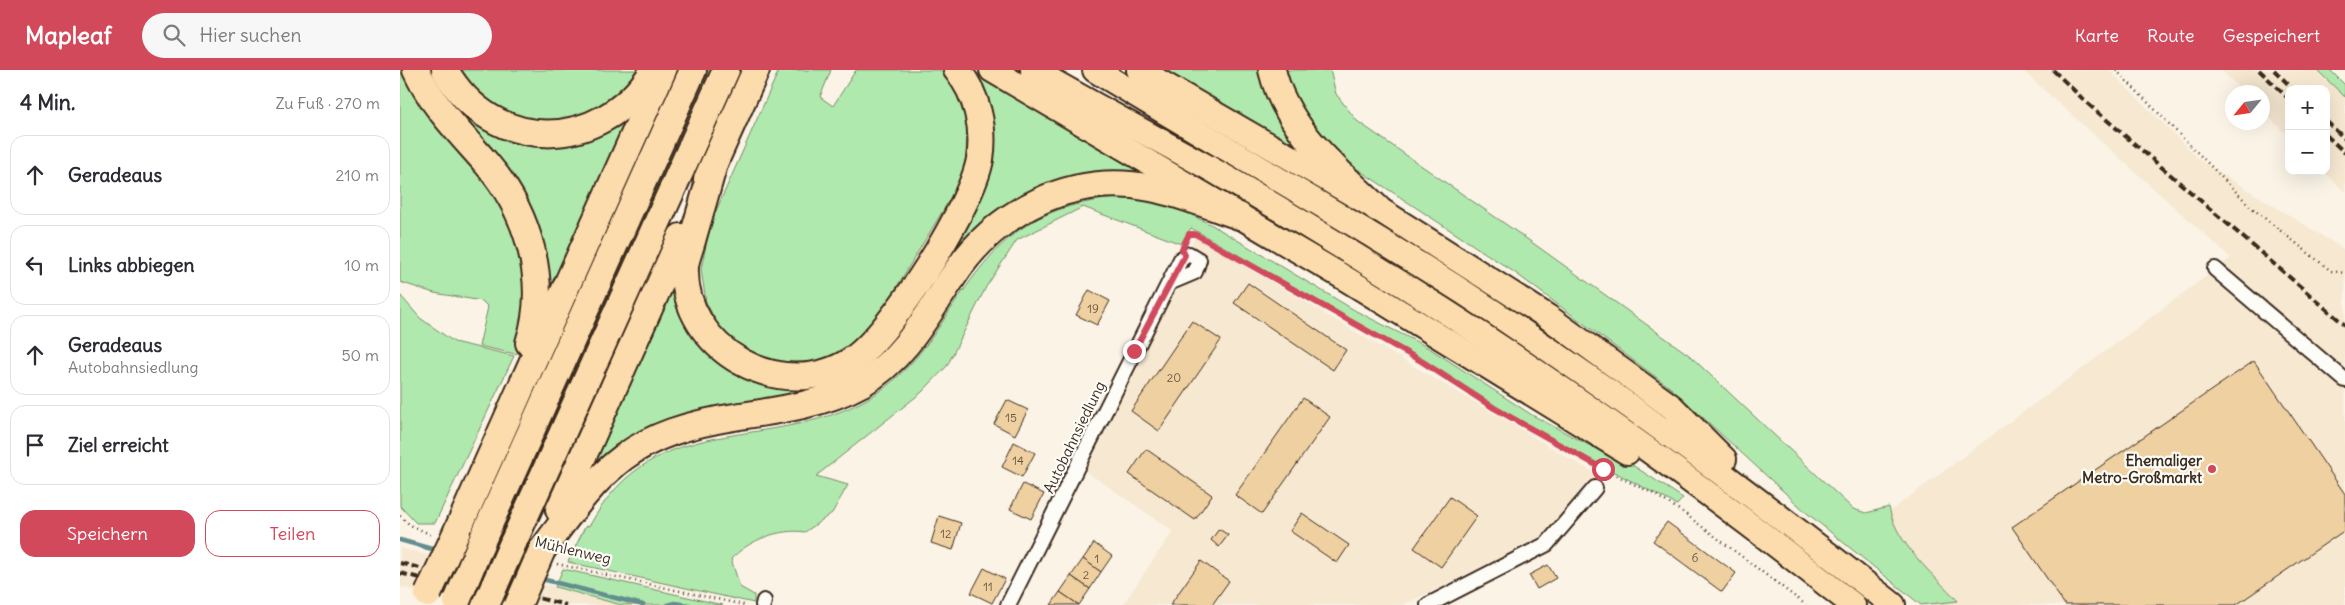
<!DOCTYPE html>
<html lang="de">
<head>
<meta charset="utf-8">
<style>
	body { margin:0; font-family:Delius,sans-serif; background:#f7f7f7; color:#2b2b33 }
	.controls { position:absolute; right:15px; top:15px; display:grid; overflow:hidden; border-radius:10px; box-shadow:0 5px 20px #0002 }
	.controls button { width:45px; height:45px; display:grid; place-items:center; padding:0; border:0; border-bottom:1px solid #e1e1e2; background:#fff; color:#2b2b33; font:25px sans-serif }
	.compass { position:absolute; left:1825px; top:15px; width:45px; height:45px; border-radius:50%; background:#fff; box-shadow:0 5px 20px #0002; rotate:241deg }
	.stop { position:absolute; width:15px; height:15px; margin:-11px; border:4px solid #d1495b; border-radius:50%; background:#fff }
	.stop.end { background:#d1495b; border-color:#fff; box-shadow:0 1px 5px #0008 }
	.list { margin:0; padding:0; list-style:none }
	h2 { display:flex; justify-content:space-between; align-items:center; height:65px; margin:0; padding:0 20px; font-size:21px }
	h2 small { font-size:16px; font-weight:400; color:#7c7c81 }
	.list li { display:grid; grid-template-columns:32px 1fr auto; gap:15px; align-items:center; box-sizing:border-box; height:80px; margin:0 10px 10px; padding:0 10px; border:1px solid #e1e1e2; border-radius:15px }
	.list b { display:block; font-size:19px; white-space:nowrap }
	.list p { margin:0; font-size:16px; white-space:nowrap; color:#7c7c81 }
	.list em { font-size:16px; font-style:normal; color:#7c7c81 }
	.actions { display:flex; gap:10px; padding:15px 20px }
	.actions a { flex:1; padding:11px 0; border:1px solid #d1495b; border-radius:15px; text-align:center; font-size:18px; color:#d1495b }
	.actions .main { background:#d1495b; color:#fff }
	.icon { flex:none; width:28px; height:28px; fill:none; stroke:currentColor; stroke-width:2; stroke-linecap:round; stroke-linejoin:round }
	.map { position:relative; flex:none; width:1945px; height:535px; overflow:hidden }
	header { display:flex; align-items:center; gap:30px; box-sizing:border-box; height:70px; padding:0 25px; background:#d1495b; color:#fff }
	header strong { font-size:24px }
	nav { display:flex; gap:28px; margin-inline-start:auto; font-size:18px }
	.search { width:350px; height:45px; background:#f7f7f7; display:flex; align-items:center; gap:12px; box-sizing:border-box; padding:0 18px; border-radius:28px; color:#7c7c81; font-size:19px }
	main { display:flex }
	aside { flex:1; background:#fff }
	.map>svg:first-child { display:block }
</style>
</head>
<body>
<header>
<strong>Mapleaf</strong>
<div class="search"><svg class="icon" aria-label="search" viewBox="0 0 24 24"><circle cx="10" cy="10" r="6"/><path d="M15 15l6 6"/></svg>Hier suchen</div>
<nav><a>Karte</a><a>Route</a><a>Gespeichert</a></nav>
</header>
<main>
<aside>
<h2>4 Min.<small>Zu Fuß · 270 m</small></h2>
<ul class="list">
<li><svg class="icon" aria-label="ahead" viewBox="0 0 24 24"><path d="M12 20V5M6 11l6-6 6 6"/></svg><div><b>Geradeaus</b></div><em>210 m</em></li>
<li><svg class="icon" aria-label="left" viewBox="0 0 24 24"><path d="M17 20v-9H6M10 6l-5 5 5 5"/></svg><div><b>Links abbiegen</b></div><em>10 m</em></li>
<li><svg class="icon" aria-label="ahead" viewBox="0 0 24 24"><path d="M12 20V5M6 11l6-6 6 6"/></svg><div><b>Geradeaus</b><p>Autobahnsiedlung</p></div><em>50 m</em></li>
<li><svg class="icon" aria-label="arrive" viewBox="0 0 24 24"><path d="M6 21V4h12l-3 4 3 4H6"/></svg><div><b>Ziel erreicht</b></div></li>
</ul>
<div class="actions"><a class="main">Speichern</a><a>Teilen</a></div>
</aside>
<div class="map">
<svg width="1945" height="535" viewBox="0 0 1945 535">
	<rect width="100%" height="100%" fill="#faf3e6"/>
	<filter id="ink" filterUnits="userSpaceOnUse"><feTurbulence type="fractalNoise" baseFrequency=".02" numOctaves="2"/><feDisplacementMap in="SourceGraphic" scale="10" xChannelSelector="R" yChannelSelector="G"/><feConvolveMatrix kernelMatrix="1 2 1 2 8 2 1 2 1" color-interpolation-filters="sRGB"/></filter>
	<g filter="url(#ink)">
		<g fill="#f6e8d1">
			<path d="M1622,0H1709L1801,91L1945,180V535H1536L1450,471L1831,188Z"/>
			<path d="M1821,0H1917L1945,27V122L1924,101H1926V19H1889V67L1863,41L1862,22H1844Z"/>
			<path d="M795,167L1201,407L1155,462L1003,535H723L773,461L681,398Z"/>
			<path d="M0,478L155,517L221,535H75L0,517Z"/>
		</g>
		<g fill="#b0e9ad" stroke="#768a66">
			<path d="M0,0H6L99,123L128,200L122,281L115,284L79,276L88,237L82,231L34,223L0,212Z"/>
			<path d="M25,0H35L104,62L234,43L150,230L147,215Z"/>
			<path d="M56,0H244L217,31L170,55L91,43Z"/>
			<path d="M303,0H314L104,471L93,468Z"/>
			<path d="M379,0H431L420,27L433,36L456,0H540L555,21L567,52L566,87L559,114L479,246L461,268L427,290L388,296L351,283L322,263L306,232L301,199L311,152Z"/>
			<path d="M572,0L752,106L652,114L488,282L445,313L333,339L180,421L273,205L306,274L434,306L570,135Z"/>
			<path d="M757,0H862L909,85Z"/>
			<path d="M883,0H930L936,24L957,51L1137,176L1289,285L1453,439L1466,443L1489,437C1496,474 1533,504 1558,531L1521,535L1408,444L1272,319L1114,202L942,89L899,39Z"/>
			<path d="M1917,0H1930L1945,15V27Z"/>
			<path d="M716,128L748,131L781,140L812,155L956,241L1029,278L1132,345L1219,391L1223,389L1283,428L1277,435L1140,363L1102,340L1021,288L957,254L791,158L781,174L683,137L617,170L586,217L547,296L522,322L416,406L448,415L432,443L405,462C380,458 349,470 331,489L340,517L354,525V533L168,492L185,457L190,455C255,336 370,384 467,329C501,310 524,280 545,248C593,175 624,137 716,128Z"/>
			<path d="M0,225L20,248L54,272L114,286L35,453H16L0,436Z"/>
			<path d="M163,499L323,535H221L155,517Z"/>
		</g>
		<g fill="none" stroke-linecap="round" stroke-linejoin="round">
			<g stroke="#648d8e" stroke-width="4.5">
				<path d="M0,470L39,481"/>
				<path d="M138,508L243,535"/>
				<path d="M268,535L274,533L289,535"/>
			</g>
		</g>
		<g fill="#eed0a1" stroke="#3b2a1e">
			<path d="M848,213L946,280L933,300L834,233Z"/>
			<path d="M689,220L710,231L697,255L676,245Z"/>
			<path d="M792,251L821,270L759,361L731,341Z"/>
			<path d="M1854,291L1945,424V460L1836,535H1665L1612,457Z"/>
			<path d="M903,328L930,347L862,444L835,425Z"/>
			<path d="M607,330L628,340L615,365L594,354Z"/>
			<path d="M614,372L635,383L622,407L602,397Z"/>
			<path d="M746,379L812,425L795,450L729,404Z"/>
			<path d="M623,414L644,424L631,449L610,439Z"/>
			<path d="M1050,427L1077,446L1041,497L1014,478Z"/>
			<path d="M902,443L949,475L937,493L890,461Z"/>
			<path d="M539,446L561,453L553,480L531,473Z"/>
			<path d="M1267,452L1336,503L1322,522L1253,471Z"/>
			<path d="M819,459L828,465L819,477L811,470Z"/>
			<path d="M694,473L712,486L701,502L683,489Z"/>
			<path d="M683,489L701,502L690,519L671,506Z"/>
			<path d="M801,491L829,511L812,535H770Z"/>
			<path d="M1148,495L1156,508L1137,519L1129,505Z"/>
			<path d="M584,498L605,509L592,533L571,523Z"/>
			<path d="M671,506L690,519L679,535L660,522Z"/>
			<path d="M660,522L679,535H651Z"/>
		</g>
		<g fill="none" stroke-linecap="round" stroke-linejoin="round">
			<g stroke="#3b2a1e" stroke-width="18">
				<g id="minor">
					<path d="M1815,199L1945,310"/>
					<path d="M363,535L364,531"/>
					<path d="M608,535L781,189L789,184L799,190L795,202L769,213"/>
					<path d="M1028,535L1147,474L1195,418"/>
				</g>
			</g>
			<g stroke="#3b2a1e" stroke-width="28">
				<g id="trunk">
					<path d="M592,0L938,204L1227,382"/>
					<path d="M633,0C696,37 760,70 823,106C871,133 919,163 966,192C1136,295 1298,412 1453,535"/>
					<path d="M695,0C817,74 943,145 1063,222C1212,319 1353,425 1493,535"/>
					<path d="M739,0L977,138L1148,247L1272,337L1324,389"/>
				</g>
			</g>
			<g stroke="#3b2a1e" stroke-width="30">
				<g id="motorway">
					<path d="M16,0C33,37 61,64 87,94C129,143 149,212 129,273"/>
					<path d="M45,0C93,85 200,83 252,3"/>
					<path d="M872,0C886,59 935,98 977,138"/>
					<path d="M314,94C307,119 300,143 293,167C291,176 286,187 285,196C281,280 383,336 452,290C491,265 573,134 580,89C585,58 577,24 557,0"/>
					<path d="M307,109L356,0"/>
					<path d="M159,440L281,167"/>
					<path d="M57,461L263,0"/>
					<path d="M84,466L293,0"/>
					<path d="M113,473L326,0"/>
					<path d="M142,480C206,394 230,363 340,346C382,340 424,334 462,313C502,291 527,246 552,208C594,142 671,102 751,118C781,124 810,136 839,146"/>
				</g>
			</g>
			<g stroke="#3b2a1e" stroke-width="2.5" stroke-dasharray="1 4" stroke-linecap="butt">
				<path d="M1716,0L1852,138L1931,201L1945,203"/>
				<path d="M786,171L789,165L795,164L1021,291L1094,338L1203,399L1198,405"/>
				<path d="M1203,399L1254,424L1284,443L1406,535"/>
				<path d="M0,446L10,455L32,465"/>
				<path d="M157,494L344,535"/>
			</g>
			<use href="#minor" stroke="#fdfcf7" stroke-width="14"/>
			<use href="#trunk" stroke="#fcdcac" stroke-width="24"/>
			<use href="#motorway" stroke="#fcdcac" stroke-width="26"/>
			<g stroke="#3b2a1e" stroke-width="4" stroke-dasharray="8 4" stroke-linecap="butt">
				<path d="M1653,0L1687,33L1945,255"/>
				<path d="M1859,0L1889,29"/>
				<path d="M1874,0L1893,19"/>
				<path d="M1926,51L1945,69"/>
				<path d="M1926,65L1945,83"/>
				<path d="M0,493L166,535"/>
				<path d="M0,503L128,535"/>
			</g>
			<g stroke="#3b2a1e" stroke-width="30" stroke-linecap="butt">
				<g id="motorway-bridge">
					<path d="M28,524L57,461"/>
					<path d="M57,531L84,466"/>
					<path d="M86,535L113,473"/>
					<path d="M118,535L142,480"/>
				</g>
			</g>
			<use href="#motorway-bridge" stroke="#fcdcac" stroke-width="26"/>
		</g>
	</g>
	<g fill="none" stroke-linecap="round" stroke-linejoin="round" filter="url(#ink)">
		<path stroke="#d1495b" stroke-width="6" d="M734,281L785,185L782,179L789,164H795L1021,291L1094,338L1203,399"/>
	</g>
	<circle fill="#d1495b" stroke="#fdfcf7" stroke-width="2" cx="1812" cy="399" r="5"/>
	<g text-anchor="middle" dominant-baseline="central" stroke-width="4.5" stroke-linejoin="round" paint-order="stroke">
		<g font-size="12" fill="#68543f">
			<text x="693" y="238">19</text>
			<text x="774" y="307">20</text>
			<text x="611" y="347">15</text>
			<text x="618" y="390">14</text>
			<text x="546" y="463">12</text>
			<text x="1295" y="487">6</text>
			<text x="697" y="488">1</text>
			<text x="686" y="504">2</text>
			<text x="588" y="516">11</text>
		</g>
		<g font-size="15" fill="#3b2a1e" stroke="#fdfcf7">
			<text transform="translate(674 367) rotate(-64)">Autobahnsiedlung</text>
			<text transform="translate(173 480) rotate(13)">Mühlenweg</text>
		</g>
		<g font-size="15" font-weight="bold" fill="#3b2a1e" stroke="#fdfcf7" text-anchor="end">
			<text x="1802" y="390">Ehemaliger<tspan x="1802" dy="17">Metro-Großmarkt</tspan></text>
		</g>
	</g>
</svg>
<div class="controls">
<button>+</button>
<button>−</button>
</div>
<svg class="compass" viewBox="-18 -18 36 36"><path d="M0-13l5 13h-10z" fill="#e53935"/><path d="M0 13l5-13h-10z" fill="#7c7c81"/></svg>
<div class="stop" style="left:1203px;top:399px"></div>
<div class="stop end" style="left:734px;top:281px"></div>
</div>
</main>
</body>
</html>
